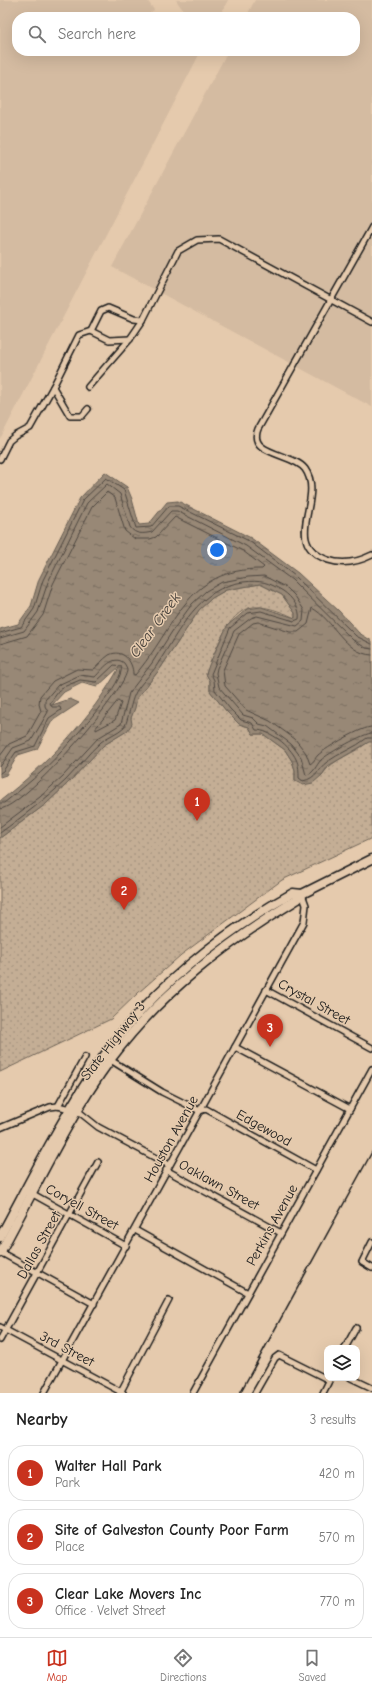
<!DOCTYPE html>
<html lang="en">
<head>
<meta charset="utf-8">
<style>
	body { margin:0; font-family:"Comic Neue",sans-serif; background:#f2f2f2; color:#222 }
	.controls { position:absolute; right:12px; bottom:12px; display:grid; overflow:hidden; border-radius:8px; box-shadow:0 4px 16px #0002 }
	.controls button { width:36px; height:36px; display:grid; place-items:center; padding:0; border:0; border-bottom:1px solid #e0e0e0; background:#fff; color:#222; font:20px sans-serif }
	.you { position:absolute; left:217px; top:550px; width:14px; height:14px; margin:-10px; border:3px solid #fff; border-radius:50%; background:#1a73e8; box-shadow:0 0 0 6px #1a73e833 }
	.badge { display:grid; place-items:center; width:26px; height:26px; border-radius:50%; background:#c8321e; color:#fff; font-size:13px; font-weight:700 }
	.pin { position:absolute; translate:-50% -33px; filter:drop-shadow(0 1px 2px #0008) }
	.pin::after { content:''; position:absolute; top:21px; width:14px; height:12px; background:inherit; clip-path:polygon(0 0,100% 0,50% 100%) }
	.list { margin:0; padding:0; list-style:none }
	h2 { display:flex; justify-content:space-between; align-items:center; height:52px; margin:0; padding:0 16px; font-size:17px }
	h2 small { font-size:13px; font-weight:400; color:#767676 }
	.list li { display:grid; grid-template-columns:26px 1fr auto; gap:12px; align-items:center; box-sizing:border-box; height:56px; margin:0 8px 8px; padding:0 8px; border:1px solid #e0e0e0; border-radius:16px }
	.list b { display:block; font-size:15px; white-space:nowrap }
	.list p { margin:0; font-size:13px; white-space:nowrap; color:#767676 }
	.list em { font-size:13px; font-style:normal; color:#767676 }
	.icon { flex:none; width:22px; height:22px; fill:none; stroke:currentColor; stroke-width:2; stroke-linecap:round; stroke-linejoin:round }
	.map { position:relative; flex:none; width:372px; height:1393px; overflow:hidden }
	.search { position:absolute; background:#fff; box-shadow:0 4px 16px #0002; left:12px; right:12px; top:12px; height:44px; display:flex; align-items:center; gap:10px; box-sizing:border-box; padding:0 14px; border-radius:16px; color:#767676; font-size:15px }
	.sheet { height:244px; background:#fff }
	nav { display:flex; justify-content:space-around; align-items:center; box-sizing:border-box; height:56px; border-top:1px solid #e0e0e0; background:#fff; font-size:11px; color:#767676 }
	nav a { display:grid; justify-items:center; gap:2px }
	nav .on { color:#c8321e }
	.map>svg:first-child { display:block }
</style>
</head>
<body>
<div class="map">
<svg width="372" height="1393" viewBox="0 0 372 1393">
	<defs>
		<pattern id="park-dots" width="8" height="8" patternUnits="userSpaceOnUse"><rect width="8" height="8" fill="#c4ae95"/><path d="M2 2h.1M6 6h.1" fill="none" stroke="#a89580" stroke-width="1.8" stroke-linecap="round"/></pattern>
		<pattern id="water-ripples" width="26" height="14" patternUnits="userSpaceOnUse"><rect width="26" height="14" fill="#988876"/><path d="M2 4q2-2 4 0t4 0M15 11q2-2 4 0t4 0" fill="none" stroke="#7b6e60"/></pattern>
	</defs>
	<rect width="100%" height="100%" fill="#e5caad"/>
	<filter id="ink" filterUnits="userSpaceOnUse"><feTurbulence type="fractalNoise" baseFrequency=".025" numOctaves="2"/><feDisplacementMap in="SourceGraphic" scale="8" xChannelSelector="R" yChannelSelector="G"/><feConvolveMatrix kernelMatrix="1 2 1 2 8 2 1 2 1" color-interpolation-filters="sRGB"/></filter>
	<g filter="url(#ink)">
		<g fill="#d4bba1">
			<path d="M0,0H147L154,10L144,17H17V51H201L0,439Z"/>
			<path d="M176,0H228L219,17H188Z"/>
			<path d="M255,0H372V407L112,267L228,51H355V17H246Z"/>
		</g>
		<path fill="url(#park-dots)" stroke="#706558" d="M260,584L282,595L295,613V618C284,613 272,608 260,607C229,603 215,653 206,674L210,681V691L227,712L239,724L249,727L253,734H263L285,750L292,761L295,770V781L322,775C334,757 354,755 369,741L372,742V838L282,880L181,955L138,993L111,1019L0,1072V838L46,804L69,782L104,745L127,731L137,698L160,669L199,610L212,598L226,590Z"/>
		<path fill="url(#water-ripples)" stroke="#665d52" d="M105,472L127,487L132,499L139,525L149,524L167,502L178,501L251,538L298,573L339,611L359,633L372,641V742H369L328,766L322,775L313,783L303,785L295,781V770L292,761L285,750L263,734H253L249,727L239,724L227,712L210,691V681L206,674L209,665L227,626L247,609L261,607L295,618V613L282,595L260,584L226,590L212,598L199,610L160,669L137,698L135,708L131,718L132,724L127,731L104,745L69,782L46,804L0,838V801C47,764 91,719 120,666L97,687L82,683L64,692L52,705L70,699L79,703L52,721L37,749L18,755L6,775L0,777V629L18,624L31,606L39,579L80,498Z"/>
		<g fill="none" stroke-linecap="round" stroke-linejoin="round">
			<g stroke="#4e4740" stroke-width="1">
				<path d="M0,633L21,627L34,609L43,580L83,500L106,478L124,490L136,528L151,527L169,506H178L249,541L295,576L356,636L372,644"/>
				<path d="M0,638L24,631L38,612L48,582L87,503L107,484L120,494L130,527C135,535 144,534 152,532L171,511H177L246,546L292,580L353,640L366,648L372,649"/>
				<path d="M0,644L27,636L43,615L53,584L92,507L107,492L115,498L125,531L135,539H150L156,537L175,517L243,551L264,567L262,569C185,568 176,628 135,675L133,674C133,662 123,648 109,655C103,659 98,666 93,670L77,669L53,681L40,696L39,704L41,711L27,736L9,744L0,756"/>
				<path d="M372,655C345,654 333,619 312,608L308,624L298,632H290L258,622L253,623L239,634L223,670L225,686L246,710L270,721L295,739L306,753L310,764C314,762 315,758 318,755C326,748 363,726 372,727"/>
				<path d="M118,701L121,703L115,720L96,730V728Z"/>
				<path d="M0,767L13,748L31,741L48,712L45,706V700L58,685L80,675L95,677C103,669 113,654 124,663C126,666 127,668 127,671C122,696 24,807 0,809"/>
				<path d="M0,773L3,771L16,752L35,746L49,718L61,710L60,707H52L50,703L61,688L80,680L96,682L114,665L121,666C127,680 72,740 61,752C44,771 24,787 4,803H0"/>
				<path d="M0,827L40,797L63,776L98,738L121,724L129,693L152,663L173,630L192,604L206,591L222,582L248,577L264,576L287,588L295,596L304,610L303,621L297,626L257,616L251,618L234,631L217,668L216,673L219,687L243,715L253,718L259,724L267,726L291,744L301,757L306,775C314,774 316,765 321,760C327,754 366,732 372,733"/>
				<path d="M0,833C23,816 46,799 66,780C78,768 88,753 101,742C108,736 118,733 124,727C127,725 131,702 134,696C138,685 151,675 157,665C180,630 198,588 243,582C261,580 268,582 283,591C292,597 301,609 299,619L294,621L261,611L248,613L230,628L211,674L214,680L215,690L230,709L241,720L252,723L256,730C270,730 290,746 296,759C299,765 299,772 299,778L303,781C317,778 317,769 327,762C339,753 355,748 367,738H372"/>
			</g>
			<g stroke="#1c1c1c" stroke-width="8">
				<g id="street">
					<path d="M372,227L258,429C247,455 293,453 305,469C326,498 280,543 328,560C343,565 358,562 372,555"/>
					<path d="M91,331L101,311L108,308L134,319L143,320"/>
					<path d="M88,387L130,339L143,320L178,251L197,240L219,239L372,322"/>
					<path d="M88,409L82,416H70L53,387L79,335L91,331L109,340L130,339"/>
					<path d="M0,459L9,441L15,436L30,428L53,387"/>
					<path d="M266,990L372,1048"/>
					<path d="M235,1047L350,1109"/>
					<path d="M109,1059L162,1092L200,1111L206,1109L316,1170"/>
					<path d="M58,1106L85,1057"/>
					<path d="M0,1128L50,1107L58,1106L78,1111L98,1127L169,1165"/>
					<path d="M166,1170L281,1233"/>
					<path d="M31,1193L126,1246"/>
					<path d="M135,1230L248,1293"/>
					<path d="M372,1242L362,1262L372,1268"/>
					<path d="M0,1252L94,1304"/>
					<path d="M0,1327L123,1393"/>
					<path d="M0,1340L98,1162"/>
					<path d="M345,1348L356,1328"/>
					<path d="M351,1378L372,1388"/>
					<path d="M44,1393L304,922L306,905L302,894"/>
					<path d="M120,1393L169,1300"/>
					<path d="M193,1393L372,1069"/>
					<path d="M255,1393L275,1358L279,1355L329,1380"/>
					<path d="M323,1393L330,1379"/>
				</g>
			</g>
			<g stroke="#1c1c1c" stroke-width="11">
				<g id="primary">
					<path d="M0,1237C33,1176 64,1113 104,1056C152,989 221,933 293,893L302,894"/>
					<path d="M0,1253C36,1188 67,1119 111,1059C161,992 227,942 298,899L302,894L372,859"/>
				</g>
			</g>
			<use href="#street" stroke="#e5caad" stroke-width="5"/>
			<use href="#primary" stroke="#e5caad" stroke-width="8"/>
			<path stroke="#1c1c1c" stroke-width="1.5" d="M240,1393L372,1152"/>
		</g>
	</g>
	<g text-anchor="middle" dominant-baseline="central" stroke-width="3" stroke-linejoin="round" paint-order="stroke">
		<g font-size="14" fill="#1c1c1c" stroke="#e5caad">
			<text transform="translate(314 1002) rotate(29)">Crystal Street</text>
			<text transform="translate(113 1041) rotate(-52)">State Highway 3</text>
			<text transform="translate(264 1128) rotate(29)">Edgewood</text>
			<text transform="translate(171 1139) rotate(-61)">Houston Avenue</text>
			<text transform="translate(219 1185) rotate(29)">Oaklawn Street</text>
			<text transform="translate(82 1207) rotate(29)">Coryell Street</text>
			<text transform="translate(272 1225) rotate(-61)">Perkins Avenue</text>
			<text transform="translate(39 1245) rotate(-61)">Dallas Street</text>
			<text transform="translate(67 1349) rotate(28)">3rd Street</text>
		</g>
		<g font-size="15" font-style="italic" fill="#413c37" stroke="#e5caad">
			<text transform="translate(155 625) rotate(-54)">Clear Creek</text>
		</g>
	</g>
</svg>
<div class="controls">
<button><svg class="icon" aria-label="layers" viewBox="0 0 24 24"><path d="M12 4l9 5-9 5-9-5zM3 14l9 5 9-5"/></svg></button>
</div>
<div class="you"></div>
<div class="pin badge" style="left:197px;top:821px">1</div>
<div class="pin badge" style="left:124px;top:910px">2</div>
<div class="pin badge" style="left:270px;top:1047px">3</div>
<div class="search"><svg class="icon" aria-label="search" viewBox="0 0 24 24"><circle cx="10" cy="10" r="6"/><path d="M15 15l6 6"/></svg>Search here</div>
</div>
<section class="sheet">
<h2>Nearby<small>3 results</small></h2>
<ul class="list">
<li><span class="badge">1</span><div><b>Walter Hall Park</b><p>Park</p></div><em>420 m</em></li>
<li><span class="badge">2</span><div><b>Site of Galveston County Poor Farm</b><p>Place</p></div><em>570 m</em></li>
<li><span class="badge">3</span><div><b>Clear Lake Movers Inc</b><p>Office · Velvet Street</p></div><em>770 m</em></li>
</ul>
</section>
<nav>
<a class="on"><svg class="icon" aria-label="map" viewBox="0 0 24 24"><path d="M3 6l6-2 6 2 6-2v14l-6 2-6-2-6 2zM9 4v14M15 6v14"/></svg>Map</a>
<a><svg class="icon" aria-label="directions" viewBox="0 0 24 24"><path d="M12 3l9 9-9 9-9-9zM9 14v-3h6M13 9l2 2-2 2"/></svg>Directions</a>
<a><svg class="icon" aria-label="saved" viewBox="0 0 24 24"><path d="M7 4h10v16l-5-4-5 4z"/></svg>Saved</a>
</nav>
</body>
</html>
